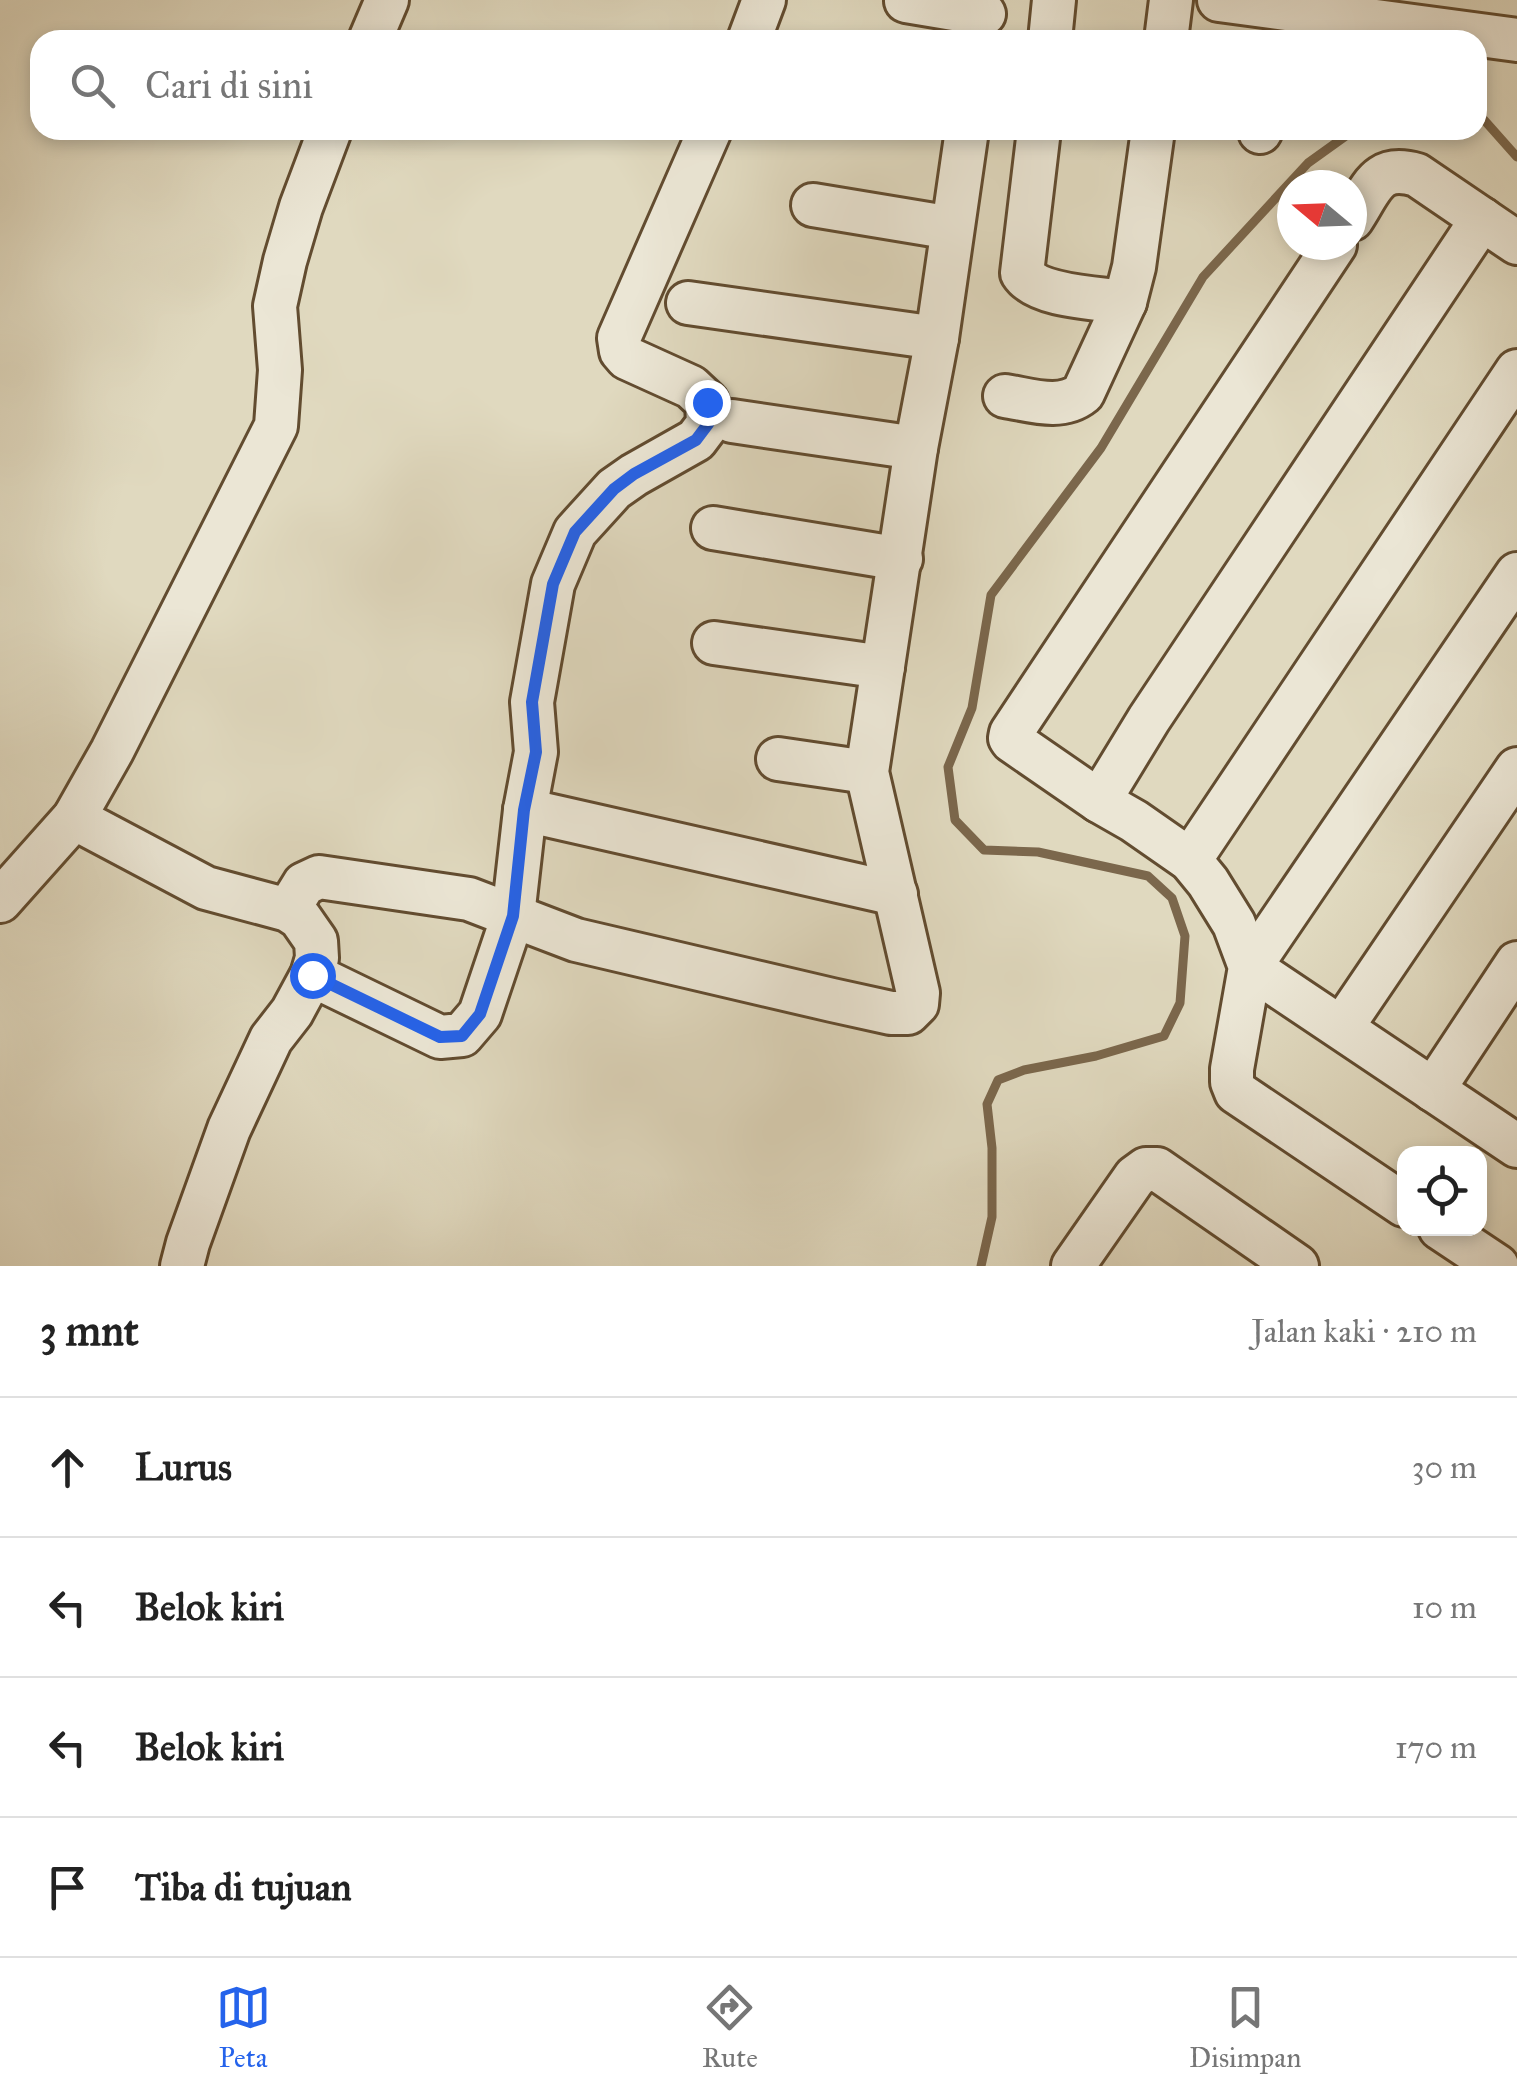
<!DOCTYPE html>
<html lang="id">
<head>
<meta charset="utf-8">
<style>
	body { margin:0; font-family:"IM FELL Great Primer",serif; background:#f2f2f2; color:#222 }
	.controls { position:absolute; right:30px; bottom:30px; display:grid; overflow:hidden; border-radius:20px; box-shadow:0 5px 15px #0003 }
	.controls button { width:90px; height:90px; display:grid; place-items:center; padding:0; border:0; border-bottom:2px solid #e0e0e0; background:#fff; color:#222; font:50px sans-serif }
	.compass { position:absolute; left:1277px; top:170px; width:90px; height:90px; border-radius:50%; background:#fff; box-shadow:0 5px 15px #0003; rotate:289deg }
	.stop { position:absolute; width:30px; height:30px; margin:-22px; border:8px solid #2563eb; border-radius:50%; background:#fff }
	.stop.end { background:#2563eb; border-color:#fff; box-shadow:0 2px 10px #0008 }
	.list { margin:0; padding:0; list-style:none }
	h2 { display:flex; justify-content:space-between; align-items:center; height:130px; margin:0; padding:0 40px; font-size:42px }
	h2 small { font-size:32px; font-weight:400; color:#767676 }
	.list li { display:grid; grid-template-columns:65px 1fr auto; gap:30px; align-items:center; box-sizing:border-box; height:140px; padding:0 40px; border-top:2px solid #e0e0e0 }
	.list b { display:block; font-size:38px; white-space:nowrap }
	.list em { font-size:32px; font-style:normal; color:#767676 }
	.icon { flex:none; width:55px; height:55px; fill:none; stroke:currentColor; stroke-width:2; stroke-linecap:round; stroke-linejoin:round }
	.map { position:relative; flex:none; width:1517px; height:1266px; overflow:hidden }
	.search { position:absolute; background:#fff; box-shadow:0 5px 15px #0003; left:30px; right:30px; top:30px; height:110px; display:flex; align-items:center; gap:25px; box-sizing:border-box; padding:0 35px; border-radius:30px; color:#767676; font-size:38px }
	.sheet { height:690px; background:#fff }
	nav { display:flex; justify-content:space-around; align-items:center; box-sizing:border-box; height:140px; border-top:2px solid #e0e0e0; background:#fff; font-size:28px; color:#767676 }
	nav a { display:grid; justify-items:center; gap:5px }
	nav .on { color:#2563eb }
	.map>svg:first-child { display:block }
</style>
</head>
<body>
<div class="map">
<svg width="1517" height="1266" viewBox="0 0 1517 1266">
	<rect width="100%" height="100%" fill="#e0d9bf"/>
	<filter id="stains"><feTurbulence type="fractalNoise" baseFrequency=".002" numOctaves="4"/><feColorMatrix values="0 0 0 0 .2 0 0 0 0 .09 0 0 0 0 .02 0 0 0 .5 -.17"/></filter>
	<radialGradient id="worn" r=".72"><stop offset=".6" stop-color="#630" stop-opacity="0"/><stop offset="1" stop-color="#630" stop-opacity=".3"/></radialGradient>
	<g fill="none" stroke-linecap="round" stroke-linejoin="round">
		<g stroke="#7b674c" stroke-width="9">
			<path d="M1477,112L1517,157"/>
			<path d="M981,1266L992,1217V1148L987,1104L998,1080L1024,1070L1096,1056L1164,1036L1180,1003L1185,936L1172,898L1148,876L1038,852L984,850L955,820L948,767L972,708L991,595L1101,448L1203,277L1308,163L1354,130"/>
		</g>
		<g stroke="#624c30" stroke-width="48">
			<g id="minor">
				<path d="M1219,0L1517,40"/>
				<path d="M906,1L984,14"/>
				<path d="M370,40L387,0"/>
				<path d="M749,40L764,0"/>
				<path d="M1050,40L1054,0"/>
				<path d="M1166,40L1171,0"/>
				<path d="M1039,130L1022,273C1037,297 1097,298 1125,302"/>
				<path d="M1260,132L1261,130"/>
				<path d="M813,205L952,228"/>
				<path d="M1352,219C1372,189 1376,163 1417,175L1517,243"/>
				<path d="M688,303L937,338"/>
				<path d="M1005,396C1031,400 1061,411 1083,393L1125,302L1134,267L1153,130"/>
				<path d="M732,421L916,448"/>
				<path d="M713,528L901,559"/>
				<path d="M1517,574L1250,967L1517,1146"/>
				<path d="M714,643L883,667"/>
				<path d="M778,759L867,772"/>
				<path d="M1099,801L1012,741L1010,738L1011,733L1335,245"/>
				<path d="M525,810L896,894"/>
				<path d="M74,818L206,888L288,910L300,918L316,941L317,958L312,975L292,1012L271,1039L229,1129L188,1243L182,1266"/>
				<path d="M1190,860L1517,371"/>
				<path d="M0,901L74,818L112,751L276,426L280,370L275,306L285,261L301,207L330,130"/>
				<path d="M288,910L304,884L319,877L469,899L576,940L832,1000L891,1013H908L917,1004L918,993L867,772L916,448L937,338L967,130"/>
				<path d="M312,975L440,1037L462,1035L480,1014L513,916L525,810L536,752L532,702L553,584L575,532L614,489L634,475L696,440L708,424L707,402L691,387L627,358L621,351L619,338L710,130"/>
				<path d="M1342,1027L1517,769"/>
				<path d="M1433,1090L1517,963"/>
				<path d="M1404,1205L1236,1092L1232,1082V1069L1250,967L1234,924L1208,882L1190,860L1134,821L1099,801L1149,719L1482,219"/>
				<path d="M1440,1228L1497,1266"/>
				<path d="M1073,1266L1135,1177L1146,1169H1157L1297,1266"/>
			</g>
		</g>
		<use href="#minor" stroke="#ebe6d5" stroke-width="42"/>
	</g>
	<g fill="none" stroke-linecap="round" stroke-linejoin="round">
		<path stroke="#2563eb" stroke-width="12" d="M312,975L440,1037L462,1036L480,1014L513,916L524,810L536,752L532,702L553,584L575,532L614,489L634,474L696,440L708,424L707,402"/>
	</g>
	<rect width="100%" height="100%" filter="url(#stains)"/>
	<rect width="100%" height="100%" fill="url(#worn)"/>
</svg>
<div class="controls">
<button><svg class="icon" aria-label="locate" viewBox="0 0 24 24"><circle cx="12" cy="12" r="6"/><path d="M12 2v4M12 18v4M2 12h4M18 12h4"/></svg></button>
</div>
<svg class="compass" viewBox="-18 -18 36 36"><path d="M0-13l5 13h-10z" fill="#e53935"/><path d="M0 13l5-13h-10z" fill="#767676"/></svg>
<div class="stop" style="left:312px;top:975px"></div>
<div class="stop end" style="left:707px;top:402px"></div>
<div class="search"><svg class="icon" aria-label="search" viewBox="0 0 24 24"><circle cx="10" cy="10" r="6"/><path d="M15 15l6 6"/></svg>Cari di sini</div>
</div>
<section class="sheet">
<h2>3 mnt<small>Jalan kaki · 210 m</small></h2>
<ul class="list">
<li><svg class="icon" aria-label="ahead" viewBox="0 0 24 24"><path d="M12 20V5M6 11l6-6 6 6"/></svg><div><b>Lurus</b></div><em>30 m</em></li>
<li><svg class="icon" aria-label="left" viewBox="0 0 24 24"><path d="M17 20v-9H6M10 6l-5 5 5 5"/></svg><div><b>Belok kiri</b></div><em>10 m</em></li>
<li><svg class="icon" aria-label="left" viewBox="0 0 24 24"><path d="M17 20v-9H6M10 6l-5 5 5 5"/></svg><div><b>Belok kiri</b></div><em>170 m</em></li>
<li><svg class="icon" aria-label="arrive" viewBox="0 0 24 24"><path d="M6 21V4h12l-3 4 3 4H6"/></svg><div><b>Tiba di tujuan</b></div></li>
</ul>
</section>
<nav>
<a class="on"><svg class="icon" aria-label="map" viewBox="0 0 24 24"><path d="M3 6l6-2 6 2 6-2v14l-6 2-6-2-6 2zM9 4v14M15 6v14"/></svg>Peta</a>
<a><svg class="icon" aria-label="directions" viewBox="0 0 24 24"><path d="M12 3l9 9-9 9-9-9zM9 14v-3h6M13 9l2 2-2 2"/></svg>Rute</a>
<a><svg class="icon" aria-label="saved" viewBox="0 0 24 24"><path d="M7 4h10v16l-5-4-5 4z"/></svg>Disimpan</a>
</nav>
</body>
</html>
